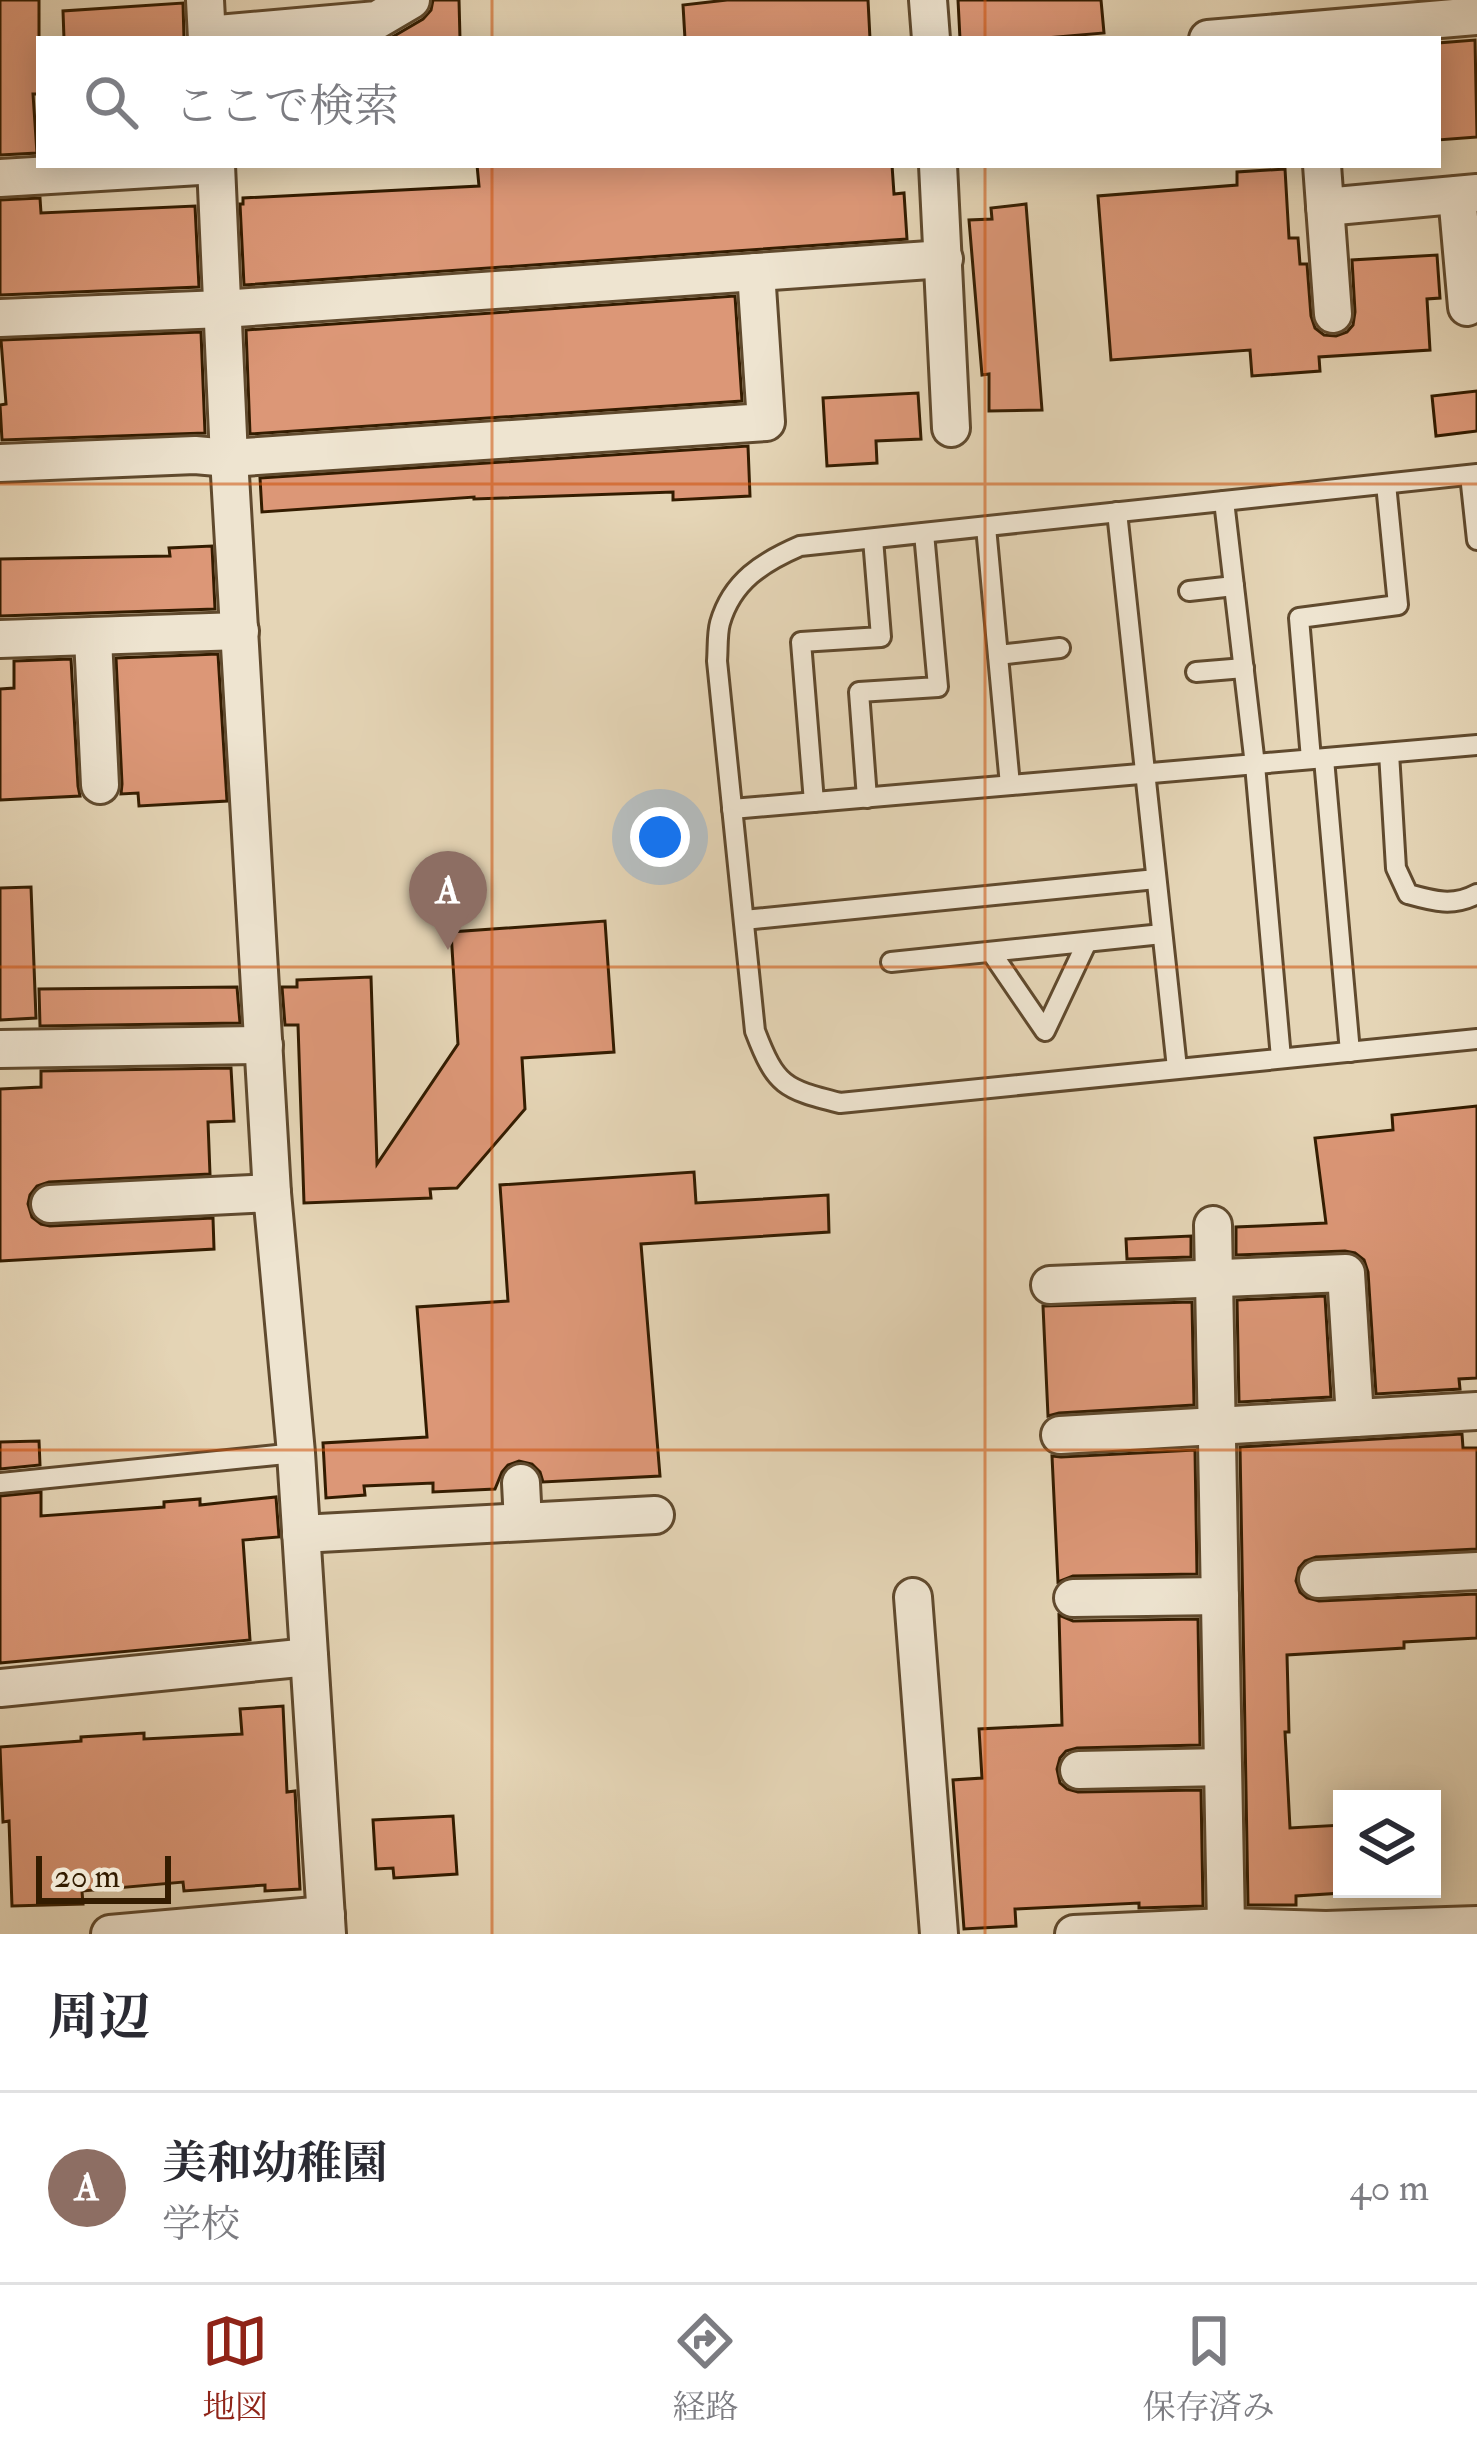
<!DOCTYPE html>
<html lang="ja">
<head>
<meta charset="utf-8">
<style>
	body { margin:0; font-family:"IM FELL Double Pica","Noto Serif JP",serif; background:#f7f7f7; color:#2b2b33 }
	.controls { position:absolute; right:36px; bottom:36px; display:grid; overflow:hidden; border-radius:0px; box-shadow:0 6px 30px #0003 }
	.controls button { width:108px; height:108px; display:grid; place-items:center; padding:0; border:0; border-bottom:3px solid #e1e1e2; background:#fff; color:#2b2b33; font:60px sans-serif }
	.scale { position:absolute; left:36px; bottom:30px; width:135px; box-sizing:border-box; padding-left:12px; border:6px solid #331c00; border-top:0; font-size:33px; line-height:42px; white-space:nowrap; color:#331c00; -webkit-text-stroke:9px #eee4d0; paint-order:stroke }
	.you { position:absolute; left:660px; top:837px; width:42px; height:42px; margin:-30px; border:9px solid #fff; border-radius:50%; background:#1a73e8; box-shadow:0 0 0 18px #1a73e833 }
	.badge { display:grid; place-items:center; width:78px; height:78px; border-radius:50%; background:#8f2418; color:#fff; font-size:39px; font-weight:700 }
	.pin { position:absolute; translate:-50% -99px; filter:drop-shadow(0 3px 6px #0008) }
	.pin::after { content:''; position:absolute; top:63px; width:42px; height:36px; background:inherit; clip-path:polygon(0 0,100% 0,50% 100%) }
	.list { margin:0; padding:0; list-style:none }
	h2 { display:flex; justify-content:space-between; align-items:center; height:156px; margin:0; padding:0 48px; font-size:51px }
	h2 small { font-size:39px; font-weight:400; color:#7c7c81 }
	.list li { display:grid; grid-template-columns:78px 1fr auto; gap:36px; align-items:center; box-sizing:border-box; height:192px; padding:0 48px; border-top:3px solid #e1e1e2 }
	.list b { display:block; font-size:45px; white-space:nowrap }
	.list p { margin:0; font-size:39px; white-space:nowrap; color:#7c7c81 }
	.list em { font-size:39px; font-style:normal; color:#7c7c81 }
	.icon { flex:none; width:66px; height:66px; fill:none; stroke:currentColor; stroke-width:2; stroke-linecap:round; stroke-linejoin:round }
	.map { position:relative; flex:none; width:1477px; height:1934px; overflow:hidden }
	.search { position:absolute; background:#fff; box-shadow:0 6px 30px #0003; left:36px; right:36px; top:36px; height:132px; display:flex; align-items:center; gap:30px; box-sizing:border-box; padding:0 42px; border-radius:0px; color:#7c7c81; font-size:45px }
	.sheet { height:348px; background:#fff }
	nav { display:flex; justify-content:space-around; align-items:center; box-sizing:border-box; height:168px; border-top:3px solid #e1e1e2; background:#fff; font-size:33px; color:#7c7c81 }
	nav a { display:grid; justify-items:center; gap:6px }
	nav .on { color:#8f2418 }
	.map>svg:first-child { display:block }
</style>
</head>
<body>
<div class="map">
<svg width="1477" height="1934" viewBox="0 0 1477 1934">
	<rect width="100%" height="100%" fill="#e5d5b6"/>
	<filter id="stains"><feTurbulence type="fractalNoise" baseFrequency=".00167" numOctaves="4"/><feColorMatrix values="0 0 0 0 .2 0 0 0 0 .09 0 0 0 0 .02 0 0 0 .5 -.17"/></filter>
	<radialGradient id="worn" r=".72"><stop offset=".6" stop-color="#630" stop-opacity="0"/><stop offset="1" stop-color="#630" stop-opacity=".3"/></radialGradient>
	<g fill="#dc9777" stroke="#331c00" stroke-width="3">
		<path d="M0,0H39V94H33L37,153L0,155Z"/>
		<path d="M433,0H459L460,39H389L423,19L431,10Z"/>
		<path d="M727,0H868L870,39H685L683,5Z"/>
		<path d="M958,0H1101L1104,33L1034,39H960Z"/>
		<path d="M183,3L184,39H64L63,11Z"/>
		<path d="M1475,40L1477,137L1438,140V43Z"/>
		<path d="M477,165H892L894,194L904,193L907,239L244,285L240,204H243V198L479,186Z"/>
		<path d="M1285,169L1289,238H1298L1300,264H1307L1311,316L1315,328L1324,335L1336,336L1347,332L1353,325L1355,312L1352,260L1437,255L1440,298L1427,299L1430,350L1319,357L1320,371L1252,376L1250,350L1111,360L1098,196L1237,185V172Z"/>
		<path d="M40,198L41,213L195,206L199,287L0,295V200Z"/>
		<path d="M1026,204L1042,410L989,411V374L982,375L969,220L992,219L991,208Z"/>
		<path d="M735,296L742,401L250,434L246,330Z"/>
		<path d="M201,332L205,433L2,440L0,405L6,404L1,340Z"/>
		<path d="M1477,391V431L1436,436L1432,396Z"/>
		<path d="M918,393L921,439L876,441L877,463L827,466L823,398Z"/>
		<path d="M748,446L750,496L673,500V492L474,499V497L262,512L260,478Z"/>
		<path d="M212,546L215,609L0,616V559L170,556L169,548Z"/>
		<path d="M218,654L227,801L139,806L138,793L121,794L122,784L116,658Z"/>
		<path d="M71,659L78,786L80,796L0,800V689L14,688V661Z"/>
		<path d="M31,887L36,1018L0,1020V888Z"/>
		<path d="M605,921L614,1052L522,1058L525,1109L457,1188L430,1189L431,1198L304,1203L298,1025H285L282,987H297V980L371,977L377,1164L458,1044L451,932Z"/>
		<path d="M237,987L240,1023L40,1026L39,989Z"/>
		<path d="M231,1068L234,1121L208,1122L210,1174L49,1182L37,1186L30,1195L28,1204L32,1217L41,1224L50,1226L213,1218L214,1249L0,1261V1089L41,1087V1071Z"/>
		<path d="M1477,1106V1378L1459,1379L1460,1389L1376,1394L1368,1272L1364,1260L1355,1253L1345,1251L1236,1255V1227L1326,1223L1315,1138L1393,1130L1392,1115Z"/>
		<path d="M694,1172L696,1203L828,1195L829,1232L641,1244L660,1476L543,1482L540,1472L532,1464L519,1461L508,1465L502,1472L495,1489L433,1492V1483L364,1486L365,1495L326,1498L323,1443L427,1437L417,1307L508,1301L500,1185Z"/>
		<path d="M1191,1236V1257L1127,1259L1126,1239Z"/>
		<path d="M1325,1296L1331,1397L1239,1402L1237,1300Z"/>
		<path d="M1192,1302L1194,1405L1059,1413L1048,1416L1043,1306Z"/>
		<path d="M1462,1434L1463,1448H1477V1549L1316,1557L1305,1561L1299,1568L1296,1581L1300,1592L1307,1598L1319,1601L1477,1594V1638L1404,1642V1648L1287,1655L1289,1732H1285L1290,1828L1342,1825V1893L1296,1896V1905H1248L1240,1447Z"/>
		<path d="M39,1441L40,1465L0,1469V1442Z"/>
		<path d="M1195,1450L1197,1574L1073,1576L1058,1582L1052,1456L1061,1457Z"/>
		<path d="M41,1492V1516L164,1507V1502L200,1499V1505L276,1497L279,1537L243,1540L250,1640L0,1663V1496Z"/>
		<path d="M1059,1615L1073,1621L1198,1619L1200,1745L1077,1748L1066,1751L1060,1758L1057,1769L1060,1783L1067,1789L1078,1792L1201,1790L1203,1906L1139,1908V1903L1015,1909L1016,1926L964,1929L953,1780L982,1778L979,1729L1062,1725Z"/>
		<path d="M283,1706L287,1792L295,1791L300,1889L265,1891V1885L184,1891L183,1882L82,1891L83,1904L12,1906L9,1821L3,1822L0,1747L81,1741V1737L144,1733V1739L242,1734L240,1709Z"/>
		<path d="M453,1816L457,1874L394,1878L393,1868L376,1869L373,1820Z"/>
	</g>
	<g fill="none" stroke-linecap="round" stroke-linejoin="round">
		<g stroke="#604a2e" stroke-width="24">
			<g id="service">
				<path d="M1477,474L800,546C763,562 732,581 720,623C717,634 718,649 717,661L755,1031C776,1086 784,1089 840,1103L1477,1039"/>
				<path d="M1470,475L1477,540"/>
				<path d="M1224,501L1255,765L1281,1058"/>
				<path d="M1117,512L1177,1068"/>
				<path d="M986,527L1010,785"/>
				<path d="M1189,591L1234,586"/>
				<path d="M998,655L1060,648"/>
				<path d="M1196,672L1244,668"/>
				<path d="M1389,753L1396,868L1408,894C1433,901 1453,907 1477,894"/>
				<path d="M1311,759L1299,618L1398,605L1386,484"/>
				<path d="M1324,759L1350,1052"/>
				<path d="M867,798L859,692L938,687L924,533"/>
				<path d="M814,802L801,642L881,637L873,539"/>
				<path d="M732,809L1477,745"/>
				<path d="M744,920L1156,879"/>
				<path d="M991,952L1045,1031L1087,942"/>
				<path d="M891,962L1162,934"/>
				<path d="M0,1483L296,1453"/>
			</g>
		</g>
		<g stroke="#604a2e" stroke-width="42">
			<g id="minor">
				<path d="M205,0L207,39"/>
				<path d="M928,0L931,39"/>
				<path d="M207,35L377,20L411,0"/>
				<path d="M1208,39L1477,16"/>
				<path d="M216,165L229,458L272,1193L296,1453L327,1934"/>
				<path d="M938,165L951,428"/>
				<path d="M1322,165L1333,314"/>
				<path d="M0,178L216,165"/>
				<path d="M1457,195L1467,307"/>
				<path d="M1325,207L1477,193"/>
				<path d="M0,318L222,309L944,259"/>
				<path d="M0,463L195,455L229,458L766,422L756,272"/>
				<path d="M93,638L100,785"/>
				<path d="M0,639L240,631"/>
				<path d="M0,1049L264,1045"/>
				<path d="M50,1204L272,1193"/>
				<path d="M1213,1225L1226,1927"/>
				<path d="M1050,1285L1346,1273L1355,1418"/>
				<path d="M1060,1435L1477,1411"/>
				<path d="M521,1483L523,1522"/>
				<path d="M301,1534L655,1515"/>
				<path d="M1318,1579L1477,1571"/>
				<path d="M913,1597L939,1934"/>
				<path d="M1073,1598L1220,1596"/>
				<path d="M0,1688L309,1657"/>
				<path d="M1079,1770L1223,1767"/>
				<path d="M110,1934L326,1915"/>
				<path d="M1074,1934L1226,1927L1326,1930L1477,1925"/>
			</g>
		</g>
		<use href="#service" stroke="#eee4d0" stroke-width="18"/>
		<use href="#minor" stroke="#eee4d0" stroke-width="36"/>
	</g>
	<path fill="none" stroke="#cd500a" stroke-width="3" stroke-opacity="0.55" d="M492,0V39M985,0V39M492,165V1934M985,165V1934M0,484H1477M0,967H1477M0,1450H1477"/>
	<rect width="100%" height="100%" filter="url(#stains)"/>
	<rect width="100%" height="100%" fill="url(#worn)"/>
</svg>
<div class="controls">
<button><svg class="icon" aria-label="layers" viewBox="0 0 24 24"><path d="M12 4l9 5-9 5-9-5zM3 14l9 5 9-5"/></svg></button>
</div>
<div class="scale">20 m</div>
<div class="you"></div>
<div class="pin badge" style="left:448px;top:950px;background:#8d6e63">A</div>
<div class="search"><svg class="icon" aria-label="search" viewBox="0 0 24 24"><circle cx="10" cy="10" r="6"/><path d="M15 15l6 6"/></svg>ここで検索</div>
</div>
<section class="sheet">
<h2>周辺<small></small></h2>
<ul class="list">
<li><span class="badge" style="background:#8d6e63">A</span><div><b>美和幼稚園</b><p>学校</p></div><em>40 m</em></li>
</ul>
</section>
<nav>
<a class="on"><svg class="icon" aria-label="map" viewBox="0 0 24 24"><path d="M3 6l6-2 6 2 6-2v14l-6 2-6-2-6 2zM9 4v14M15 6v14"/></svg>地図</a>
<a><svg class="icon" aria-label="directions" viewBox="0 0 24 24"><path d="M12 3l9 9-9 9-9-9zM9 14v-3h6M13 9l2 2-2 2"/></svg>経路</a>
<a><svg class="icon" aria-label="saved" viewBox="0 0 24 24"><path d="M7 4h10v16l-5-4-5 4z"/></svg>保存済み</a>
</nav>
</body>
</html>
